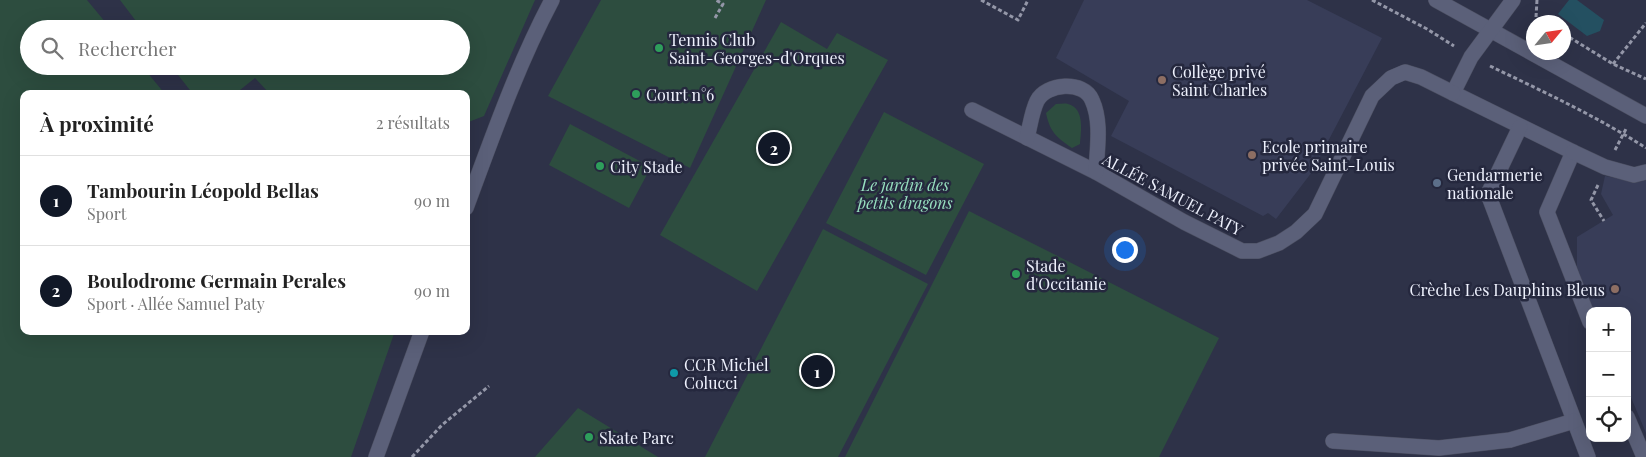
<!DOCTYPE html>
<html lang="fr">
<head>
<meta charset="utf-8">
<style>
	body { margin:0; font-family:"Playfair Display",serif; background:#f6f6f6; color:#222 }
	.controls { position:absolute; right:15px; bottom:15px; display:grid; overflow:hidden; border-radius:10px; box-shadow:0 5px 20px #0002 }
	.controls button { width:45px; height:45px; display:grid; place-items:center; padding:0; border:0; border-bottom:1px solid #e0e0e0; background:#fff; color:#222; font:25px sans-serif }
	.compass { position:absolute; left:1526px; top:15px; width:45px; height:45px; border-radius:50%; background:#fff; box-shadow:0 5px 20px #0002; rotate:61deg }
	.you { position:absolute; left:1124px; top:249px; width:18px; height:18px; margin:-12px; border:4px solid #fff; border-radius:50%; background:#1a73e8; box-shadow:0 0 0 8px #1a73e833 }
	.badge { display:grid; place-items:center; width:32px; height:32px; border-radius:50%; background:#111827; color:#fff; font-size:16px; font-weight:700 }
	.pin { position:absolute; translate:-50% -50%; border:2px solid #fff; box-shadow:0 1px 5px #0006 }
	.list { margin:0; padding:0; list-style:none }
	h2 { display:flex; justify-content:space-between; align-items:center; height:65px; margin:0; padding:0 20px; font-size:21px }
	h2 small { font-size:16px; font-weight:400; color:#767676 }
	.list li { display:grid; grid-template-columns:32px 1fr auto; gap:15px; align-items:center; box-sizing:border-box; height:90px; padding:0 20px; border-top:1px solid #e0e0e0 }
	.list b { display:block; font-size:19px; white-space:nowrap }
	.list p { margin:0; font-size:16px; white-space:nowrap; color:#767676 }
	.list em { font-size:16px; font-style:normal; color:#767676 }
	.icon { flex:none; width:28px; height:28px; fill:none; stroke:currentColor; stroke-width:2; stroke-linecap:round; stroke-linejoin:round }
	.map { position:relative; flex:none; width:1646px; height:457px; overflow:hidden }
	.search { position:absolute; background:#fff; box-shadow:0 5px 20px #0002; left:20px; top:20px; width:450px; height:55px; display:flex; align-items:center; gap:12px; box-sizing:border-box; padding:0 18px; border-radius:28px; color:#767676; font-size:19px }
	.panel { position:absolute; background:#fff; box-shadow:0 5px 20px #0002; left:20px; top:90px; width:450px; height:245px; border-radius:10px }
	.map>svg:first-child { display:block }
</style>
</head>
<body>
<div class="map">
<svg width="1646" height="457" viewBox="0 0 1646 457">
	<rect width="100%" height="100%" fill="#2e3248"/>
	<g fill="#383d58">
		<path d="M1084,0H1307L1382,38L1312,172L1276,219L1268,213L1263,216L1111,136L1129,101L1056,58Z"/>
		<path d="M1605,176L1639,182L1646,180V433L1627,388V311H1593L1577,267V237L1613,215L1601,194Z"/>
	</g>
	<g fill="#2d4d3f">
		<path d="M0,0H87L111,29H29V66H142L165,94H24V331H395L351,457H0Z"/>
		<path d="M120,0H535L484,116L466,123V94H270L255,78L235,94H193L171,66H461V29H142Z"/>
		<path d="M601,0H766L690,168L548,96Z"/>
		<path d="M781,22L827,49L837,33L888,60L757,291L660,235Z"/>
		<path d="M1056,104C1060,104 1065,103 1068,104C1085,108 1081,132 1080,144L1072,148C1056,137 1050,132 1046,113Z"/>
		<path d="M884,112L984,164L926,275L826,223Z"/>
		<path d="M570,124L651,167L629,208L549,165Z"/>
		<path d="M969,211L1219,338L1159,457H845Z"/>
		<path d="M823,229L928,284L838,457H705Z"/>
		<path d="M578,408L658,457H535Z"/>
	</g>
	<path fill="#245061" d="M1569,0H1577L1604,20L1600,31L1587,36L1558,14Z"/>
	<g fill="none" stroke-linecap="round" stroke-linejoin="round">
		<g stroke="#4b4e60" stroke-width="16">
			<g id="minor">
				<path d="M1436,0L1646,116"/>
				<path d="M1513,0L1471,57L1453,93L1573,152L1547,212L1590,322"/>
				<path d="M972,110L1096,172L1184,222L1242,251H1258L1279,243L1296,232L1315,214L1372,96L1391,78L1405,72L1421,77L1453,93"/>
				<path d="M1520,127L1488,194L1588,457"/>
				<path d="M1027,138C1030,126 1032,111 1037,101C1046,83 1084,80 1092,100C1102,122 1097,149 1096,172"/>
				<path d="M1573,152L1605,167L1634,175L1646,172"/>
				<path d="M466,208C492,138 517,66 552,0"/>
				<path d="M1627,417L1644,457"/>
				<path d="M1333,441L1439,448L1510,440L1574,421"/>
				<path d="M376,457L422,331"/>
			</g>
		</g>
		<g stroke="#9497a8" stroke-width="3" stroke-dasharray="4 2.5" stroke-linecap="butt">
			<path d="M981,0L1018,20L1028,0"/>
			<path d="M1372,0L1427,29L1454,46"/>
			<path d="M1537,0L1536,17L1545,22"/>
			<path d="M715,18L723,4L716,0"/>
			<path d="M1564,34L1613,64L1646,79"/>
			<path d="M1613,64L1646,23"/>
			<path d="M1490,66C1542,91 1598,117 1646,148"/>
			<path d="M1615,150L1627,127"/>
			<path d="M1598,185L1591,200L1604,221"/>
			<path d="M412,457L442,425L489,386"/>
		</g>
		<use href="#minor" stroke="#5b6079" stroke-width="15"/>
	</g>
	<g fill="#2e9e5b" stroke="#25283e" stroke-width="2">
		<circle cx="659" cy="48" r="5"/>
		<circle cx="636" cy="94" r="5"/>
		<circle cx="600" cy="166" r="5"/>
		<circle cx="1016" cy="274" r="5"/>
		<circle cx="589" cy="437" r="5"/>
	</g>
	<g fill="#8d6e63" stroke="#25283e" stroke-width="2">
		<circle cx="1162" cy="80" r="5"/>
		<circle cx="1252" cy="155" r="5"/>
		<circle cx="1615" cy="289" r="5"/>
	</g>
	<circle fill="#5c6f8a" stroke="#25283e" stroke-width="2" cx="1437" cy="183" r="5"/>
	<circle fill="#0f9aa8" stroke="#25283e" stroke-width="2" cx="674" cy="373" r="5"/>
	<g text-anchor="middle" dominant-baseline="central" stroke-width="5" stroke-linejoin="round" paint-order="stroke">
		<g font-size="16" fill="#eef1fd" stroke="#25283e" text-anchor="start">
			<text x="669" y="39">Tennis Club<tspan x="669" dy="18">Saint-Georges-d'Orques</tspan></text>
			<text x="1172" y="71">Collège privé<tspan x="1172" dy="18">Saint Charles</tspan></text>
			<text x="646" y="94">Court n°6</text>
			<text x="1262" y="146">Ecole primaire<tspan x="1262" dy="18">privée Saint-Louis</tspan></text>
			<text x="610" y="166">City Stade</text>
			<text x="1447" y="174">Gendarmerie<tspan x="1447" dy="18">nationale</tspan></text>
			<text x="1026" y="265">Stade<tspan x="1026" dy="18">d'Occitanie</tspan></text>
			<text x="1605" y="289" text-anchor="end">Crèche Les Dauphins Bleus</text>
			<text x="684" y="364">CCR Michel<tspan x="684" dy="18">Colucci</tspan></text>
			<text x="599" y="437">Skate Parc</text>
		</g>
		<g font-size="16" font-style="italic" fill="#97e0bf" stroke="#25283e">
			<text x="905" y="184">Le jardin des<tspan x="905" dy="18">petits dragons</tspan></text>
		</g>
		<g font-size="16" fill="#eef1fd" stroke="#25283e">
			<text transform="translate(1173 194) rotate(28)">ALLÉE SAMUEL PATY</text>
		</g>
	</g>
</svg>
<div class="controls">
<button>+</button>
<button>−</button>
<button><svg class="icon" aria-label="locate" viewBox="0 0 24 24"><circle cx="12" cy="12" r="6"/><path d="M12 2v4M12 18v4M2 12h4M18 12h4"/></svg></button>
</div>
<svg class="compass" viewBox="-18 -18 36 36"><path d="M0-13l5 13h-10z" fill="#e53935"/><path d="M0 13l5-13h-10z" fill="#767676"/></svg>
<div class="you"></div>
<div class="pin badge" style="left:817px;top:371px">1</div>
<div class="pin badge" style="left:774px;top:148px">2</div>
<div class="search"><svg class="icon" aria-label="search" viewBox="0 0 24 24"><circle cx="10" cy="10" r="6"/><path d="M15 15l6 6"/></svg>Rechercher</div>
<section class="panel">
<h2>À proximité<small>2 résultats</small></h2>
<ul class="list">
<li><span class="badge">1</span><div><b>Tambourin Léopold Bellas</b><p>Sport</p></div><em>90 m</em></li>
<li><span class="badge">2</span><div><b>Boulodrome Germain Perales</b><p>Sport · Allée Samuel Paty</p></div><em>90 m</em></li>
</ul>
</section>
</div>
</body>
</html>
